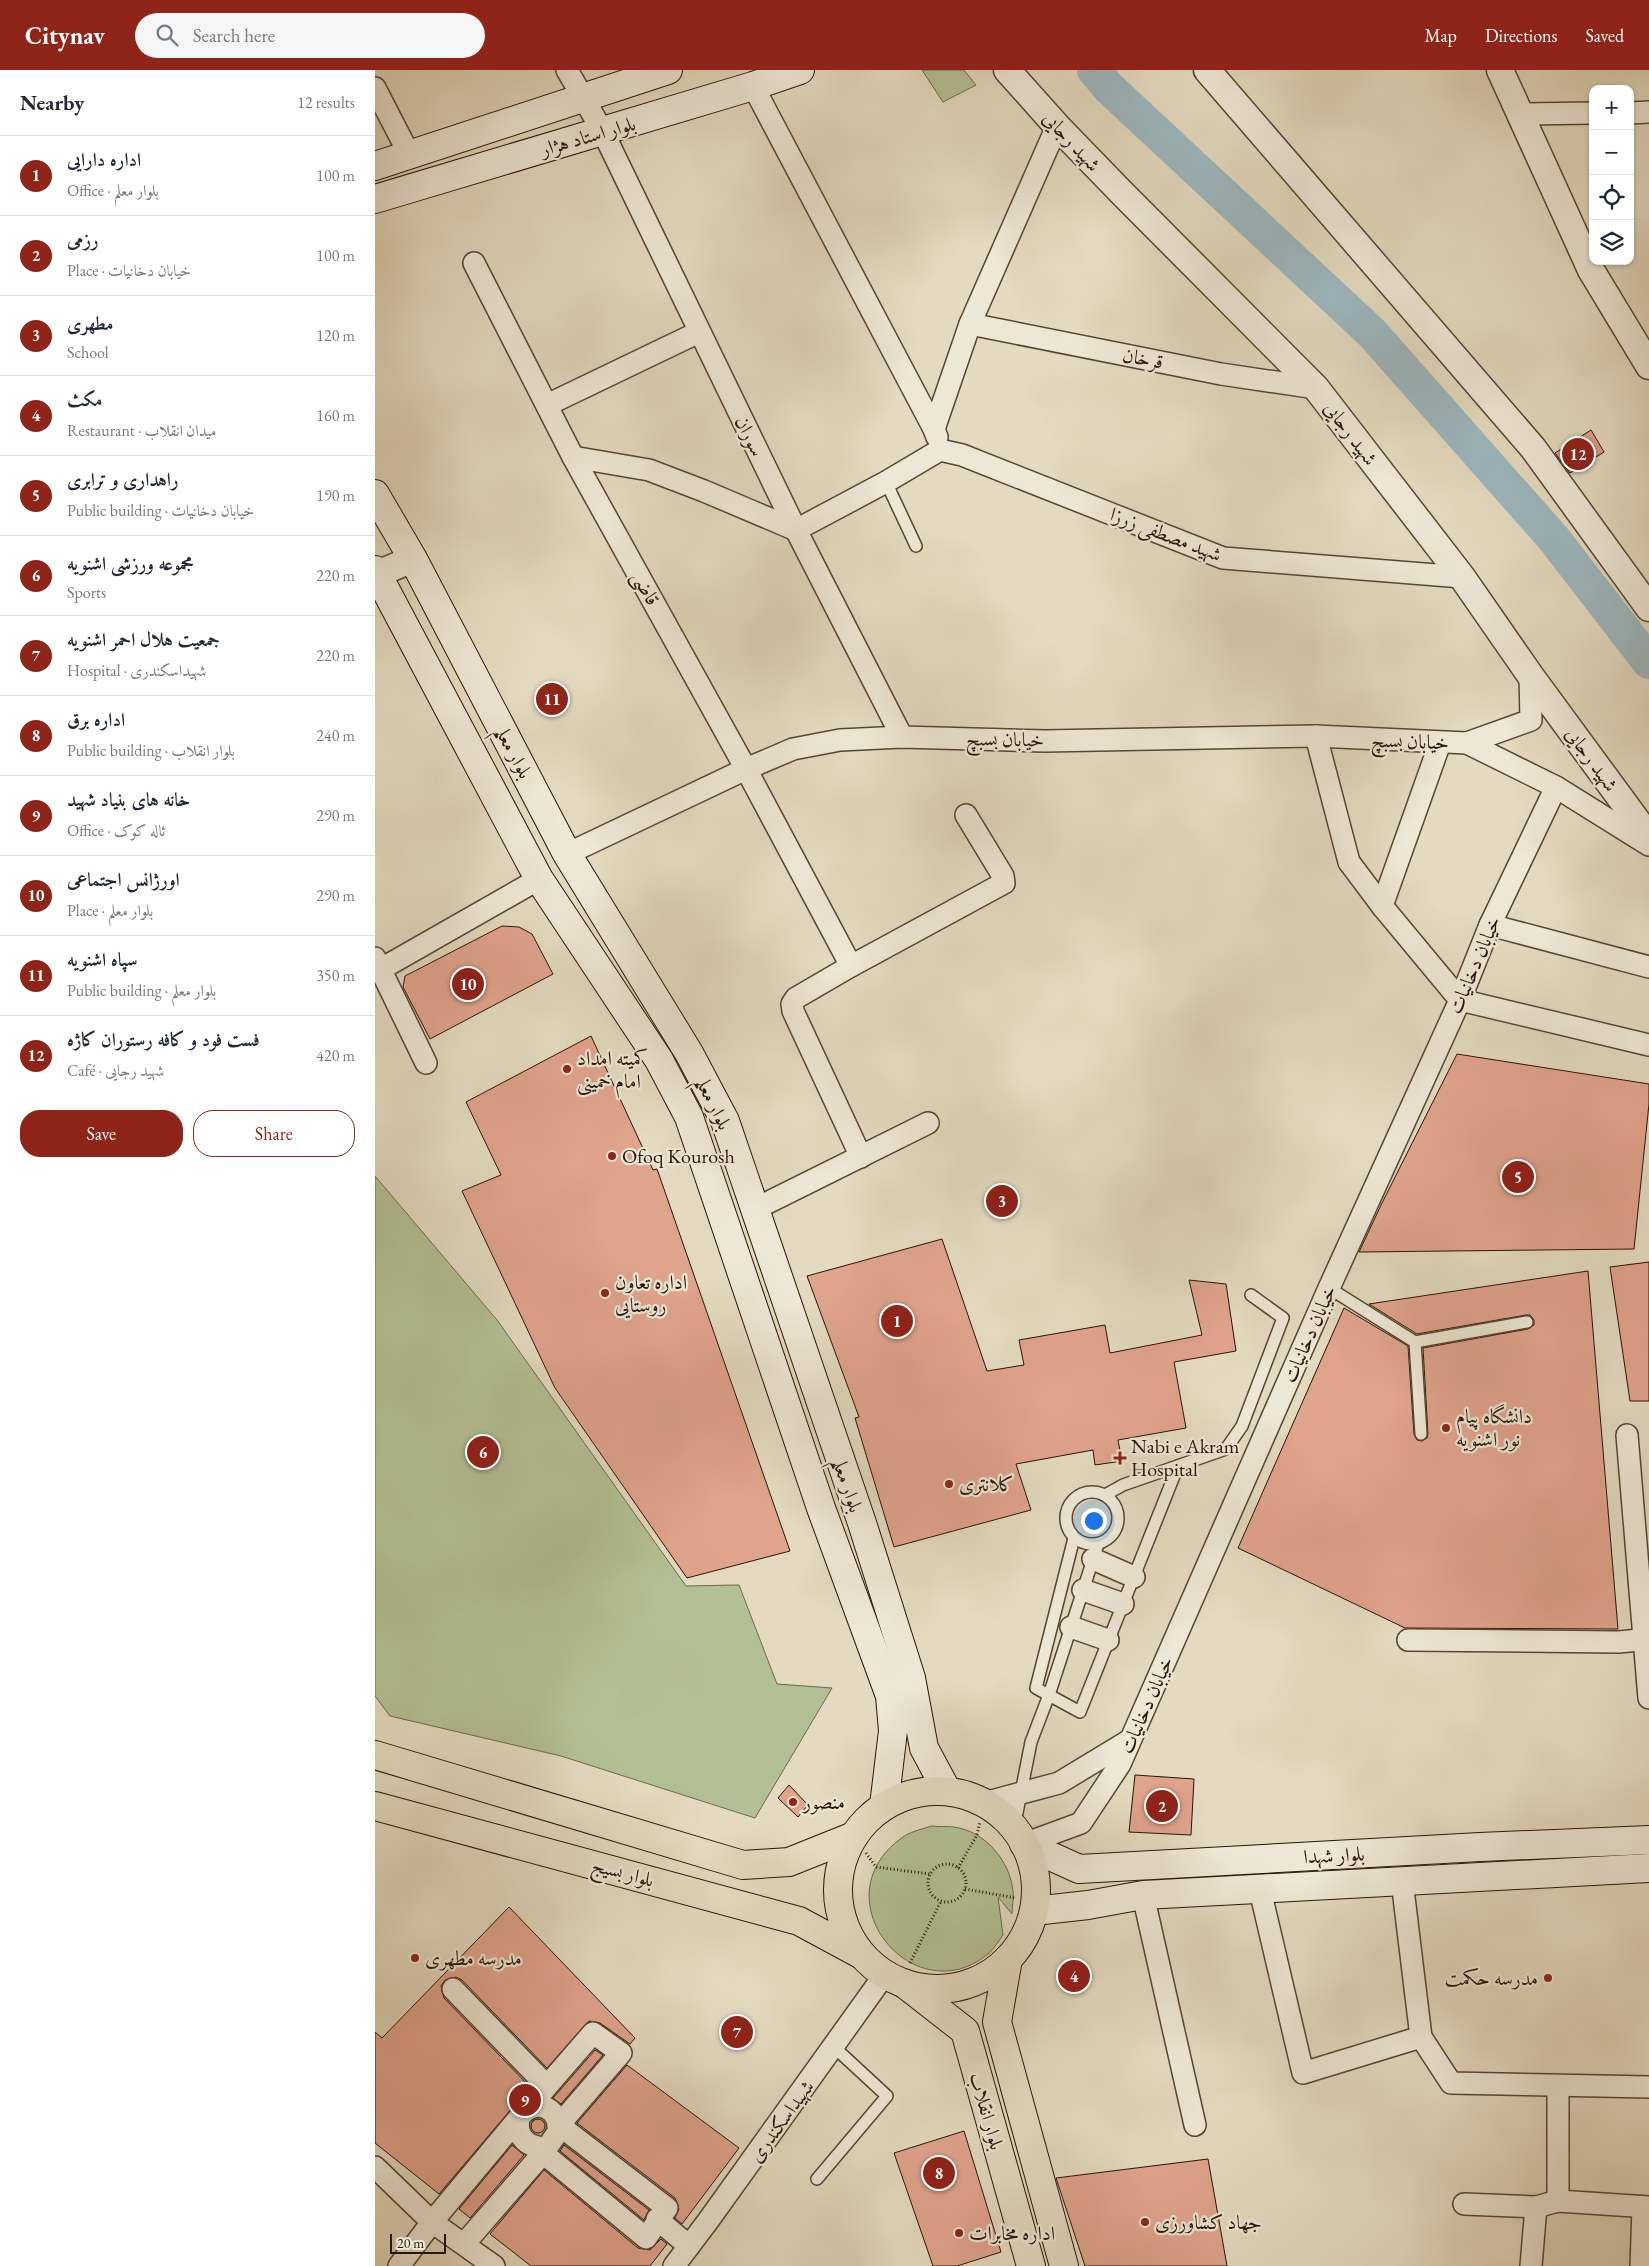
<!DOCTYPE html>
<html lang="en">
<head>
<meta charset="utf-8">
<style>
	body { margin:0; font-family:"EB Garamond",Amiri,serif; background:#f6f6f7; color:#1f2937 }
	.controls { position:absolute; right:15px; top:15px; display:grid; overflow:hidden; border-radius:10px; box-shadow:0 1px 4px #0004 }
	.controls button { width:45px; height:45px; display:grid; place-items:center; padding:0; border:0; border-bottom:1px solid #e0e1e3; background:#fff; color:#1f2937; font:25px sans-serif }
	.scale { position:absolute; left:15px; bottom:12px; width:56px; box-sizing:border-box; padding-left:5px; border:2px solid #261505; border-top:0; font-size:14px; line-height:18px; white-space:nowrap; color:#261505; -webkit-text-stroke:4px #ede7d5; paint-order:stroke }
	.you { position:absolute; left:718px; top:1450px; width:18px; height:18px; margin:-12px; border:4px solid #fff; border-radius:50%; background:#1a73e8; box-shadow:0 0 0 8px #1a73e833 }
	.badge { display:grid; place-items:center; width:32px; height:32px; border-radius:50%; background:#8f2418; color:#fff; font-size:16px; font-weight:700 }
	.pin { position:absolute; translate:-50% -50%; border:2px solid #fff; box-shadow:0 1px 5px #0006 }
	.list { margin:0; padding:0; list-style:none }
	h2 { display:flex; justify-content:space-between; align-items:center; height:65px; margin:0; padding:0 20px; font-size:21px }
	h2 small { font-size:16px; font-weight:400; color:#747a83 }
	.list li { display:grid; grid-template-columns:32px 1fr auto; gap:15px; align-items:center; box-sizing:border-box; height:80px; padding:0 20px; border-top:1px solid #e0e1e3 }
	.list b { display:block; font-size:19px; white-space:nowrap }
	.list p { margin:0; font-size:16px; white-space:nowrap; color:#747a83 }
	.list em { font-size:16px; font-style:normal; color:#747a83 }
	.actions { display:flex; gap:10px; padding:15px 20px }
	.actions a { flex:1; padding:11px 0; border:1px solid #8f2418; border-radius:20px; text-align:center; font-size:18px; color:#8f2418 }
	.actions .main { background:#8f2418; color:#fff }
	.icon { flex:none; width:28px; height:28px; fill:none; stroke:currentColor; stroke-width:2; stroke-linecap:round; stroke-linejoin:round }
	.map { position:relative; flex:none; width:1274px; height:2196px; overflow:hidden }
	header { display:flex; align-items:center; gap:30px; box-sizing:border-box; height:70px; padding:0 25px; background:#8f2418; color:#fff }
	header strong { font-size:24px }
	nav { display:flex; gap:28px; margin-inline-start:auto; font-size:18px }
	.search { width:350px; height:45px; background:#f6f6f7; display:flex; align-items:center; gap:12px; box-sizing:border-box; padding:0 18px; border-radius:28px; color:#747a83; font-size:19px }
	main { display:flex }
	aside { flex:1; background:#fff }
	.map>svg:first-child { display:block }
</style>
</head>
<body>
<header>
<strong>Citynav</strong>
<div class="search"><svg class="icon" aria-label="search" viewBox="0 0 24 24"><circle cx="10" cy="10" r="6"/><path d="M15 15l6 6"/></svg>Search here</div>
<nav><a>Map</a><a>Directions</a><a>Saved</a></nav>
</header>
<main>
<aside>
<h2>Nearby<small>12 results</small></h2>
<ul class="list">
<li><span class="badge">1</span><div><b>اداره دارایی</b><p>Office · بلوار معلم</p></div><em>100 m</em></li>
<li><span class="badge">2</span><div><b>رزمی</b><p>Place · خیابان دخانیات</p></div><em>100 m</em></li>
<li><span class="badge">3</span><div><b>مطهری</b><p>School</p></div><em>120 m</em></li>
<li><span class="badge">4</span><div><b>مکث</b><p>Restaurant · میدان انقلاب</p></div><em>160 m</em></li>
<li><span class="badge">5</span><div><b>راهداری و ترابری</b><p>Public building · خیابان دخانیات</p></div><em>190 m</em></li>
<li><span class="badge">6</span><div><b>مجموعه ورزشی اشنویه</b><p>Sports</p></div><em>220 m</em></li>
<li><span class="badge">7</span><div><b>جمعیت هلال احمر اشنویه</b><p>Hospital · شهیداسکندری</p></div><em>220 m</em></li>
<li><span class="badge">8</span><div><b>اداره برق</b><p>Public building · بلوار انقلاب</p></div><em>240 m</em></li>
<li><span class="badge">9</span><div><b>خانه های بنیاد شهید</b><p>Office · ئاله کوک</p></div><em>290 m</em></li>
<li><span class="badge">10</span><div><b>اورژانس اجتماعی</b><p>Place · بلوار معلم</p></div><em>290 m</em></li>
<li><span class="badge">11</span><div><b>سپاه اشنویه</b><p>Public building · بلوار معلم</p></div><em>350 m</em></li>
<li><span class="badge">12</span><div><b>فست فود و کافه رستوران کاژه</b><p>Café · شهید رجایی</p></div><em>420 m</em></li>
</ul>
<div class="actions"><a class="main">Save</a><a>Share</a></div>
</aside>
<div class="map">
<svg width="1274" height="2196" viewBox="0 0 1274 2196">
	<rect width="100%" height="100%" fill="#e3dabf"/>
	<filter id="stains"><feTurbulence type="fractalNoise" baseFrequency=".004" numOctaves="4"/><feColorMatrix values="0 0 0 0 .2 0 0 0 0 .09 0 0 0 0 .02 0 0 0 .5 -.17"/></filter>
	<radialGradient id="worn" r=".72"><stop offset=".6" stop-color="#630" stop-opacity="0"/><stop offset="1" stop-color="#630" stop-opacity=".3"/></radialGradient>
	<g fill="#b2c093" stroke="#6c6a4c">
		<path d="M547,0H589L601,15L568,32Z"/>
		<path d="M0,1106L122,1250L311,1516L364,1515L402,1614L457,1618L380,1748L186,1686L15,1646L0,1626Z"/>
		<path d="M556,1756C564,1757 572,1756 579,1757C610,1761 635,1791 638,1821C639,1828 637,1837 637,1844L623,1827L628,1865C624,1871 619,1878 614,1883C539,1947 439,1825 531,1765C538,1761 548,1759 556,1756Z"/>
		<path d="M161,2046L169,2047L177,2062L160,2071L152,2054Z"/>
		<path d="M192,2074L223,2096L226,2106L218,2109L183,2082L185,2075Z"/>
	</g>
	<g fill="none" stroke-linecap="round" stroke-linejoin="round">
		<path stroke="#9cb7be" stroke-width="34" d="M719,0L733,17L997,263L1179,469L1274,592"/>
	</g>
	<g fill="#e0a38c" stroke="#261505">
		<path d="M1216,360L1229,382L1195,403L1180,383Z"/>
		<path d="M127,856L144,857L157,864L178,904L55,969L28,917L30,906Z"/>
		<path d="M216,966L278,1100L282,1099L415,1481L312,1508L180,1318L87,1121L126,1105L91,1032Z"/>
		<path d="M1082,984L1274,1014V1034L1259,1179L984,1182L1007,1133Z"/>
		<path d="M567,1169L612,1301L649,1295L644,1270L730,1255L735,1283L827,1265L814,1210L851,1214L861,1281L799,1292L811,1358L743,1370L747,1391L720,1395L718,1380L641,1394L656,1440L519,1477L480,1348L484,1347L432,1206Z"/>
		<path d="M1274,1192V1331H1255L1235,1197Z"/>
		<path d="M1213,1201L1243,1559L1030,1558L863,1478L969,1238L1033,1276L1039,1364L1042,1370L1047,1371L1052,1368L1053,1364L1048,1278L1153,1259L1159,1255V1250L1155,1245H1151L1042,1264L994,1234Z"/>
		<path d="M760,1705L819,1709L816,1765L754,1762Z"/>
		<path d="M414,1715L433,1735L423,1747L403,1728Z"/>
		<path d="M134,1837L260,1968L255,1974L225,1953L214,1951L172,1998L87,1910L81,1907L70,1910L66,1916L69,1928L155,2017L64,2124L0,2073V1962L7,1968Z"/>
		<path d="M220,1980L228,1985L186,2034L178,2028Z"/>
		<path d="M252,1995L364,2078L307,2154L300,2148L304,2139L300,2128L202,2053Z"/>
		<circle cx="163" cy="2056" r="7"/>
		<path d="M589,2061L626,2182L582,2196H558L519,2083Z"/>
		<path d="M137,2075L149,2085L95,2148L84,2139Z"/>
		<path d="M189,2075L274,2140L269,2150L185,2081Z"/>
		<path d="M833,2089L852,2196H710L681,2108Z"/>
		<path d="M169,2100L263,2178L275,2180L286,2169L292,2174L275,2196H156L115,2164Z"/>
	</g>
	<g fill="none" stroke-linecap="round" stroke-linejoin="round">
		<g stroke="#554634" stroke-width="14">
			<g id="service">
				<path d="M511,412L541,476"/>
				<path d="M954,1218L1040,1272L1046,1364"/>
				<path d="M1040,1272L1152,1252"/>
				<circle cx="717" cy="1448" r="26"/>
				<path d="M730,1425L748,1415L851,1379L867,1356L908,1248L876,1225"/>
				<path d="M699,1468L661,1618L705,1642L803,1396"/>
				<path d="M639,1758L656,1672L674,1625L723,1474"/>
				<path d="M442,2109L512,2026L459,1977"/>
			</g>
		</g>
		<g stroke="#554634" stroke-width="24">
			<g id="minor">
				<path d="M192,0L228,62L421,460L527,667"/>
				<path d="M378,16L559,359"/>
				<path d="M0,18L34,84"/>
				<path d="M1255,43L1274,42"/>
				<path d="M1145,44L1218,43"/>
				<path d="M99,193L198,387L371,699L476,896"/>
				<path d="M595,254L846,304L941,318"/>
				<path d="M172,335L324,262"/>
				<path d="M562,367L559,359L595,254L682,56"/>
				<path d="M565,380L587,385L848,488L1087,507"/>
				<path d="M198,387L274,400L329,421L421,460L511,412L565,380"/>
				<path d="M1155,605L1156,650L1092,673L1181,717L1274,775"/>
				<path d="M941,666L974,792L1007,836L1085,930L1274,975"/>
				<path d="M192,784L371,699L418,679L465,670L527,667L670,671L941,666L1092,673"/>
				<path d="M1007,836L1065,673"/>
				<path d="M1115,855L1274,897"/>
				<path d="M0,888L51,993"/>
				<path d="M6,899L164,809"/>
				<path d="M486,1087L418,941L417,934L421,928L476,896L629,813L628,806L591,745"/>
				<path d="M380,1139L553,1053"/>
				<path d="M1252,1365L1274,1628"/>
				<path d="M718,1489L759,1507"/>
				<path d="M708,1520L748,1534"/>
				<path d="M696,1557L733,1570"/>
				<path d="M1033,1570L1244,1572L1274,1569"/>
				<path d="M609,1733L684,1713L755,1670"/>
				<path d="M649,1774L706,1753L745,1694L954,1218L1085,930L1115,855L1181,717"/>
				<path d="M1027,1811L1046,1967L1076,2013L1274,2017"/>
				<path d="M885,1820L928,2003L1046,1967"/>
				<path d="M768,1825L820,2055"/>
				<path d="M78,1919L172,2016"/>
				<path d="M0,2097L57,2152L119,2196"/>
				<path d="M1183,2131V2017"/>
				<path d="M1089,2134L1161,2137L1183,2131L1274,2137"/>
				<path d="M282,2149L314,2176"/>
				<path d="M89,2174L168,2083L271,2168L292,2138L184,2055L246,1983L218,1963L153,2038"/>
				<path d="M24,2196L57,2152L148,2043C165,2028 185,2040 183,2062L168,2083L163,2077C148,2074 141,2063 144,2048"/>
				<path d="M299,2196L333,2151L510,1904"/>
				<path d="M1156,2196L1161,2137"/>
				<path d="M1266,2196L1268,2137"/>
			</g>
		</g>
		<g stroke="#554634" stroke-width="29">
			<g id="tertiary">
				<path d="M632,0L682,56L746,122L941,318L1087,507L1155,605L1274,767"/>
				<path d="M832,0L1158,378L1274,538"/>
				<path d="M1125,0L1216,200L1274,296"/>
				<path d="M0,503L2,504L38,489"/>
			</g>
		</g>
		<g stroke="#261505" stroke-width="30">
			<g id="secondary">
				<path d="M0,96L293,0"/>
				<path d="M0,129L378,16L425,0"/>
				<path d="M0,424L38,489L192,784L314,983L350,1051L487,1453L536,1608L549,1678L572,1721"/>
				<path d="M0,500L164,809L284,990L314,1047L446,1438L515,1626L518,1661L509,1736"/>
				<path d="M649,1774L704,1799L1105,1777L1274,1770"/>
				<path d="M659,1841L713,1835L768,1825L1274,1798"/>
			</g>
		</g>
		<g stroke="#261505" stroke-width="30">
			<g id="primary">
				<path d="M0,1685L368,1795L414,1792L479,1766"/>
				<circle cx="562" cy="1820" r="99"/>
				<path d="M0,1736L424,1851L487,1885"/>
				<path d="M633,1889L622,1952L689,2196"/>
				<path d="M531,1915L590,1961L656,2196"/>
			</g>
		</g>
		<g stroke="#261505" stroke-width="3" stroke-dasharray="1 2.5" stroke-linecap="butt">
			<path d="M491,1783L501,1797L555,1804"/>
			<circle cx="572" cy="1813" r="19"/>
			<path d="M583,1798L602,1765L605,1751"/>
			<path d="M590,1819L641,1828"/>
			<path d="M535,1893L566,1831"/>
		</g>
		<use href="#service" stroke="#ede7d5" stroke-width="11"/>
		<use href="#minor" stroke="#ede7d5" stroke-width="21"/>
		<use href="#tertiary" stroke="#ede7d5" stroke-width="26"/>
		<use href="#secondary" stroke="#ede7d5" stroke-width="28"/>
		<use href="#primary" stroke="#e3dabf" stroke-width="28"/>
	</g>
	<g fill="#8f2418" stroke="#ede7d5" stroke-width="2">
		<circle cx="192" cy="999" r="5"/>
		<circle cx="237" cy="1086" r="5"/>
		<circle cx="230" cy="1223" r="5"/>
		<circle cx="1071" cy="1358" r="5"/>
		<path d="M742.5 1380.5h5v5h5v5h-5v5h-5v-5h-5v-5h5z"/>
		<circle cx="574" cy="1414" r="5"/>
		<circle cx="418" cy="1732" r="5"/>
		<circle cx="40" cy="1888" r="5"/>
		<circle cx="1173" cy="1908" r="5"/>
		<circle cx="770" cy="2152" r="5"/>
		<circle cx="584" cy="2163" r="5"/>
	</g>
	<g text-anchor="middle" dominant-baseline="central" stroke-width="4.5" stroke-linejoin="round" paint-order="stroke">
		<g font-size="20" fill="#261505" stroke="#ede7d5">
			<text transform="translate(213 66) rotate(-16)">بلوار استاد هژار</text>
			<text transform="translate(697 71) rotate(47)">شهید رجایی</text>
			<text transform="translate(768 288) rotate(11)">قرخان</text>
			<text transform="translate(976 363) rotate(53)">شهید رجایی</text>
			<text transform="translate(375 366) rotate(64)">سوران</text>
			<text transform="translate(791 464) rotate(21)">شهید مصطفی زرزا</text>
			<text transform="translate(271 518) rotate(61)">قاضی</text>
			<text transform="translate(630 669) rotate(1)">خیابان بسبچ</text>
			<text transform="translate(1035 671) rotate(2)">خیابان بسبچ</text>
			<text transform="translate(139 682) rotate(62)">بلوار معلم</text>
			<text transform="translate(1217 689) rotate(54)">شهید رجایی</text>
			<text transform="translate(1099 895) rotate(-67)">خیابان دخانیات</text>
			<text transform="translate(339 1033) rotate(64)">بلوار معلم</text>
			<text transform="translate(934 1264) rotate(-66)">خیابان دخانیات</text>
			<text transform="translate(473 1415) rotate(71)">بلوار معلم</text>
			<text transform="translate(771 1635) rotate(-66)">خیابان دخانیات</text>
			<text transform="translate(959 1785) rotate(-3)">بلوار شهدا</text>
			<text transform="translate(248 1802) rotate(15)">بلوار بسیج</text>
			<text transform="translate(612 2041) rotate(74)">بلوار انقلاب</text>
			<text transform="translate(406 2051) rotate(-54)">شهیداسکندری</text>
		</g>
		<g font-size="20" fill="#261505" stroke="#ede7d5" text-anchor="start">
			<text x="202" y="988">کمیته امداد<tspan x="202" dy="23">امام خمینی</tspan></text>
			<text x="247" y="1086">Ofoq Kourosh</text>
			<text x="240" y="1212">اداره تعاون<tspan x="240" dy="23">روستایی</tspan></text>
			<text x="1081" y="1346">دانشگاه پیام<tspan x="1081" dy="23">نور اشنویه</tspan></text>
			<text x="756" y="1376">Nabi e Akram<tspan x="756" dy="23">Hospital</tspan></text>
			<text x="584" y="1414">کلانتری</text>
			<text x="428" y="1732">منصور</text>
			<text x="50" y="1888">مدرسه مطهری</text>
			<text x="1163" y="1908" text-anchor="end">مدرسه حکمت</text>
			<text x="780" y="2152">جهاد کشاورزی</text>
			<text x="594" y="2163">اداره مخابرات</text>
		</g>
	</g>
	<rect width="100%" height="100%" filter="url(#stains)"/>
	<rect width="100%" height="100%" fill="url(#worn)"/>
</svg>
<div class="controls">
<button>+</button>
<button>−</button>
<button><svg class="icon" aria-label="locate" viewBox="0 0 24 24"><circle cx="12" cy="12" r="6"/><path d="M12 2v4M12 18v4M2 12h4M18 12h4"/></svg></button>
<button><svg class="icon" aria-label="layers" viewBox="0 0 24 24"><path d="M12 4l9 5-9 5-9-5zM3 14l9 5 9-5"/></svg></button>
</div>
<div class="scale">20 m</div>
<div class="you"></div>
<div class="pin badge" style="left:522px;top:1251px">1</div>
<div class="pin badge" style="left:787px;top:1736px">2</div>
<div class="pin badge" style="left:627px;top:1131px">3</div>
<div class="pin badge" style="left:699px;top:1906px">4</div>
<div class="pin badge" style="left:1143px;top:1107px">5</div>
<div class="pin badge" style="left:108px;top:1382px">6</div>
<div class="pin badge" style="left:362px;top:1962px">7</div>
<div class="pin badge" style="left:564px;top:2103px">8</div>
<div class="pin badge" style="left:150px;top:2030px">9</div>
<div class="pin badge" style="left:93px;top:914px">10</div>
<div class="pin badge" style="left:177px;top:629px">11</div>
<div class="pin badge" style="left:1203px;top:384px">12</div>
</div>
</main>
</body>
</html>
